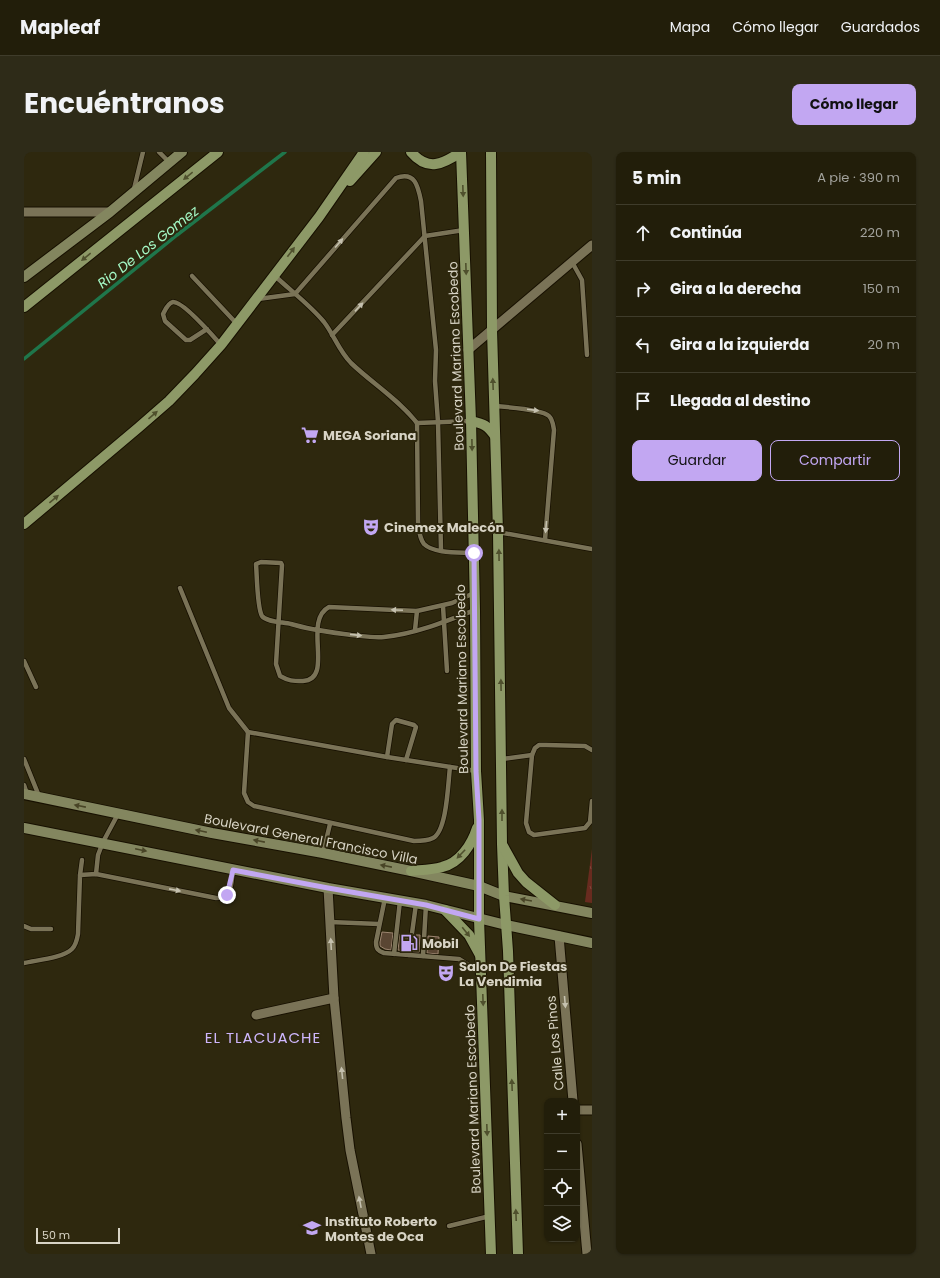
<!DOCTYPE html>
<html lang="es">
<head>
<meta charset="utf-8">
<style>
	body { margin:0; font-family:Poppins,sans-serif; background:#2e2b18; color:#f1f3f6 }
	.controls { position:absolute; right:12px; bottom:12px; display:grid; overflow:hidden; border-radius:8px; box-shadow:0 1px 3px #0004 }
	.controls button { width:36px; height:36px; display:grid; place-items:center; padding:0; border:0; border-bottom:1px solid #3f3c2b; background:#221e0a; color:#f1f3f6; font:20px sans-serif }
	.scale { position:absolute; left:12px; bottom:10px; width:84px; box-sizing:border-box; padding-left:4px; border:2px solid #d8d4c5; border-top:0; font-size:11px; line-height:14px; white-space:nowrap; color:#d8d4c5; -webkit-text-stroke:3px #2e280e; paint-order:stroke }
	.stop { position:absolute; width:12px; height:12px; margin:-9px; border:3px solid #c2a7f2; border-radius:50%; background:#fff }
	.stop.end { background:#c2a7f2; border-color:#fff; box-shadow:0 1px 4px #0008 }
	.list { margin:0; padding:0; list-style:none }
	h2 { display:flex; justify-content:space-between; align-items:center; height:52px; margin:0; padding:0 16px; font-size:17px }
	h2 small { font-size:13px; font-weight:400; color:#a2a29c }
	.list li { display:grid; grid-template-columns:26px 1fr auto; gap:12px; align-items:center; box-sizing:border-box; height:56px; padding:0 16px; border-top:1px solid #3f3c2b }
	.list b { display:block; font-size:15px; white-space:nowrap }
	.list em { font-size:13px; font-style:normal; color:#a2a29c }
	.actions { display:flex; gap:8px; padding:12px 16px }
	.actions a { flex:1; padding:9px 0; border:1px solid #c2a7f2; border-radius:8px; text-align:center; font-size:14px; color:#c2a7f2 }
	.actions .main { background:#c2a7f2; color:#111 }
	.icon { flex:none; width:22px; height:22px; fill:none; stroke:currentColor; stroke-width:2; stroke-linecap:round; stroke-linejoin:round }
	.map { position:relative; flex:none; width:568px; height:1102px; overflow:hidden; border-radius:8px }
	header { display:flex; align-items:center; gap:24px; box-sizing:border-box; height:56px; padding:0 20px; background:#221e0a; border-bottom:1px solid #3f3c2b }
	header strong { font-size:19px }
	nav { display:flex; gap:22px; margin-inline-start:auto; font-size:14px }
	.intro { display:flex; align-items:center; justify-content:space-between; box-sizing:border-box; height:96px; padding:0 24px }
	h1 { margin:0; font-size:28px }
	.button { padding:10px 18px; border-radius:8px; background:#c2a7f2; color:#111; font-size:14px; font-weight:700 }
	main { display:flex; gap:24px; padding:0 24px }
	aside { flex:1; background:#221e0a; border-radius:8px; box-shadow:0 1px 3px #0004 }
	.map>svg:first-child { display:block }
</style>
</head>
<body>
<header>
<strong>Mapleaf</strong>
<nav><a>Mapa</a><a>Cómo llegar</a><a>Guardados</a></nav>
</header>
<div class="intro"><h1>Encuéntranos</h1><a class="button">Cómo llegar</a></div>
<main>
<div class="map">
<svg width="568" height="1102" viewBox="0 0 568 1102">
	<defs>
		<pattern id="grass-tufts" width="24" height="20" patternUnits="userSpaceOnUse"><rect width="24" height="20" fill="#682b1f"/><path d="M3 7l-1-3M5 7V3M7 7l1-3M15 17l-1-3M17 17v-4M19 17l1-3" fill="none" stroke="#7d493e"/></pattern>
	</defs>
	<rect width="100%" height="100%" fill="#2e280e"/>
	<path fill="url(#grass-tufts)" d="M568,697V751L561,750Z"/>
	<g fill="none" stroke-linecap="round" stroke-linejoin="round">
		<path stroke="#1f764b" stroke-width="3.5" d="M0,207L153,83L261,0"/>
	</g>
	<g fill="#5a4633" stroke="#9c8570">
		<path d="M358,780L369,781L367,798L361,797L356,794V790Z"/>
		<path d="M376,782H384L382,799L374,798Z"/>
		<path d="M392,783H396L395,800H389Z"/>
		<path d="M404,784L415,785L414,802L403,801Z"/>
	</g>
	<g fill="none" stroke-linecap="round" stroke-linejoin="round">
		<g stroke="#171000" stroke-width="6">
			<g id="lane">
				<path d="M135,0L146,11"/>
				<path d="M110,37L119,0"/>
				<path d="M548,110L558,128L563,203"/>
				<path d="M168,124L213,172"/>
				<path d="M251,124C267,139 286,153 300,170C310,183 315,199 327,211C349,232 374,247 393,271L447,269"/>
				<path d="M234,147L271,142L372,26C391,19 394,34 397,49L412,198L411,229L414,270L417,398"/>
				<path d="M183,177L166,188H162L141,169L139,162C141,158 144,151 149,150C159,149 190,185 197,193"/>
				<path d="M308,183L401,84L440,78"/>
				<path d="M470,254C482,255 518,257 525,264C529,268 529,273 530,278L521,388"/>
				<path d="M393,271L394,370C395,377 395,386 400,392C410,402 437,400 450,401"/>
				<path d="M474,380L568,397"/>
				<path d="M156,436L205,556L224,580L363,605L452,619"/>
				<path d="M450,441L428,451L393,459L305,455C278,469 311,527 279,529C268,529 265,529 256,524L252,512L258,413L257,411L237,410L232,412C233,423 233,456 238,464C242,470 259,470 267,472C287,478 305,480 327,483C338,484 349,486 360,485C391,482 423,469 451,458"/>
				<path d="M419,454L423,519"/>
				<path d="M391,478L393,459"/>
				<path d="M0,509L12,535"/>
				<path d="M224,580L220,641L224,650L230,654L390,689C397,689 403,689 409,686C423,679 424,631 426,615"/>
				<path d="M508,603L502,671L505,680L510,683L561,676L566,670L568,649"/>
				<path d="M363,605L368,572L372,568L390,573L392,575L382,608"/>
				<path d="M0,607L15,644"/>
				<path d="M478,607L508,603L511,596L515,593H522L561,594L568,598"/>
				<path d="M0,633L3,642"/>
				<path d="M299,701L306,672"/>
				<path d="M72,722L74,703L79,690L94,662"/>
				<path d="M56,723L58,708"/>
				<path d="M361,746L352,790C352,797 354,799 360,801L435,807L446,814L457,817"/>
				<path d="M306,770L355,772"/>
				<path d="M0,774L7,777H27"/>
				<path d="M370,802L376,749"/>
				<path d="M385,803L392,752"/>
				<path d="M399,804L402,753"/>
				<path d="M0,811C13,808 39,806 48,797C52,793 53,788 54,782L56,723L72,722L192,746C209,747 207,730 209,718"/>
				<path d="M425,1074L466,1064"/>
			</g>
		</g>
		<g stroke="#171000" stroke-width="11">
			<g id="street">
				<path d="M0,60H86"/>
				<path d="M444,198L568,93"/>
				<path d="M304,736L310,846L322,966L326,998L347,1102"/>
				<path d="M535,784L549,949"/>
				<path d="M232,863L310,846"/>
				<path d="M553,958H568"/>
				<path d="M553,992L563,1102"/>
			</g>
		</g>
		<g stroke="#171000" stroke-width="12">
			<g id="secondary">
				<path d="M0,125L86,60L158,0"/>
				<path d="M0,642L188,681L299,701L387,719L455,734L480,744L568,761"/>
				<path d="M0,676L304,736L402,753L482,773L568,791"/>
			</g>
		</g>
		<g stroke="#171000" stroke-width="12">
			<g id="primary">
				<path d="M387,0C404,20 419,12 437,0"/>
				<path d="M437,0L447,269L451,458L452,619L455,668V767L467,1102"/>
				<path d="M467,0L468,178L474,380L478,692L480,744L484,799L494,1102"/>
				<path d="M326,29L352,0"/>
				<path d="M0,155L194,0"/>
				<path d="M447,269C460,272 463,273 471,284"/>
				<path d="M0,372L114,276L145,249L171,222L197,193L295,65L340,0"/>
				<path d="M479,694L494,721L502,730L531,753"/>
				<path d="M387,719C397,718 408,718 418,715C436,711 448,692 453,676"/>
				<path d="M421,758L445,783L456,803"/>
			</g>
		</g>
		<use href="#lane" stroke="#7a7357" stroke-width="4.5"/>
		<use href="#street" stroke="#7a7357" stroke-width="9"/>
		<use href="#secondary" stroke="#83865f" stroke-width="10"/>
		<use href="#primary" stroke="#8d9967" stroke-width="10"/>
	</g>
	<defs><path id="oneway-solid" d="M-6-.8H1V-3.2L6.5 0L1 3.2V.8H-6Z"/></defs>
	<g fill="#4f502d">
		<use href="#oneway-solid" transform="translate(164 24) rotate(141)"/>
		<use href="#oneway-solid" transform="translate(439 39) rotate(88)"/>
		<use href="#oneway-solid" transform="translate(267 100) rotate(-53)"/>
		<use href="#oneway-solid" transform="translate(62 105) rotate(141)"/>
		<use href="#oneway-solid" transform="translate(442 117) rotate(88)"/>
		<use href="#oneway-solid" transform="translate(469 232) rotate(-92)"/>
		<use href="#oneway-solid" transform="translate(129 263) rotate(-41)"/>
		<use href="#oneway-solid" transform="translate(448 293) rotate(89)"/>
		<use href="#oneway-solid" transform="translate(30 347) rotate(-40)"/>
		<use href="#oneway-solid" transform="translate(475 403) rotate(-91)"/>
		<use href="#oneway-solid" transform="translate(477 533) rotate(-91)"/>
		<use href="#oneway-solid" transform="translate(478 663) rotate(-90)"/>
		<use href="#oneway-solid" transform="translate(437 702) rotate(134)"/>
		<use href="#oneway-solid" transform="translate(442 780) rotate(51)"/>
		<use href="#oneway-solid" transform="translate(459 848) rotate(88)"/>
		<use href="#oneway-solid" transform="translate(488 933) rotate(-92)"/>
		<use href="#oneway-solid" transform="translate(463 978) rotate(88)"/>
		<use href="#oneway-solid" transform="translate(492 1063) rotate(-92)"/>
	</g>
	<g fill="#c5c1af">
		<use href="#oneway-solid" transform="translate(315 91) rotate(-49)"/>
		<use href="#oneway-solid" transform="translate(335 155) rotate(-47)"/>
		<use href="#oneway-solid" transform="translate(509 258) rotate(7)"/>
		<use href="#oneway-solid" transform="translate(522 375) rotate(95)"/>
		<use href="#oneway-solid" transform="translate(373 458) rotate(-177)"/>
		<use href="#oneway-solid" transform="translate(332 483) rotate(6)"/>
		<use href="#oneway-solid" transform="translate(151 738) rotate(11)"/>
		<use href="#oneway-solid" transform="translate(307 792) rotate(-93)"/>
		<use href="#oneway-solid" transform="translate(541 850) rotate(85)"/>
		<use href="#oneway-solid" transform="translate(318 921) rotate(-96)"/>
		<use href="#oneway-solid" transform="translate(336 1050) rotate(-101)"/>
	</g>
	<g fill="#484426">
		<use href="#oneway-solid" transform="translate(56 654) rotate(-169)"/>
		<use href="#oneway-solid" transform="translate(177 679) rotate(-168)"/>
		<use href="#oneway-solid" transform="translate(235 689) rotate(-169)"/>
		<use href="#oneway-solid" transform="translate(117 698) rotate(12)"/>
		<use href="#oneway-solid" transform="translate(362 714) rotate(-169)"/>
		<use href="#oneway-solid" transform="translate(502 748) rotate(-170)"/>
	</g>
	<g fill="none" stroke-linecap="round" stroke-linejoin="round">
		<path stroke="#c2a7f2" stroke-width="5" d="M203,743L209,718L304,736L402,753L455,767V668L452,619L450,401"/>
	</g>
	<defs>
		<g id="supermarket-bare" transform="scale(1.38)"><path d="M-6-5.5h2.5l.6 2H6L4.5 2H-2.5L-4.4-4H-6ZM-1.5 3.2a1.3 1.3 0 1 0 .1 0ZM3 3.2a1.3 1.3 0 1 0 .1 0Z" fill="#c2a7f2" stroke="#2e280e" stroke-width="2.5" paint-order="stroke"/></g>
		<g id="theatre-bare" transform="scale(1.38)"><path d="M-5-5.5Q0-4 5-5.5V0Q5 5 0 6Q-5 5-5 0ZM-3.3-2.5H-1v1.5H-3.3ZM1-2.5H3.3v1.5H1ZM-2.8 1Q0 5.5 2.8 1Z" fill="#c2a7f2" stroke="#2e280e" stroke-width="2.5" paint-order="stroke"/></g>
		<g id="fuel-bare" transform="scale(1.38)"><path d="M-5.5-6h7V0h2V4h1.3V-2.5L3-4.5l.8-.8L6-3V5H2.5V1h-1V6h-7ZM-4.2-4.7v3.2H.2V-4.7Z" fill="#c2a7f2" stroke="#2e280e" stroke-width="2.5" paint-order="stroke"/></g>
		<g id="school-bare" transform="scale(1.38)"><path d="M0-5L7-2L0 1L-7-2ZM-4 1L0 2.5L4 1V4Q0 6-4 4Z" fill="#c2a7f2" stroke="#2e280e" stroke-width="2.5" paint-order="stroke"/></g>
	</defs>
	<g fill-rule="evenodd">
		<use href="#supermarket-bare" x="286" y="283"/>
		<use href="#theatre-bare" x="347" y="375"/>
		<use href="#fuel-bare" x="385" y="791"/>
		<use href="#theatre-bare" x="422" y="821"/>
		<use href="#school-bare" x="288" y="1076"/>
	</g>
	<g text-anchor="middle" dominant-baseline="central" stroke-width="4" stroke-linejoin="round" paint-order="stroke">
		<g font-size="13" fill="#d8d4c5" stroke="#2e280e">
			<text transform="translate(432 204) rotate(-92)">Boulevard Mariano Escobedo</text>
			<text transform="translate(438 527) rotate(-91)">Boulevard Mariano Escobedo</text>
			<text transform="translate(287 687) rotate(11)">Boulevard General Francisco Villa</text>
			<text transform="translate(531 891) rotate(-95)">Calle Los Pinos</text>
			<text transform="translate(449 947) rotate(-92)">Boulevard Mariano Escobedo</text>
		</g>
		<g font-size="13" font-weight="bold" fill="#d8d4c5" stroke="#2e280e" text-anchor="start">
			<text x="299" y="283">MEGA Soriana</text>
			<text x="360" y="375">Cinemex Malecón</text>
			<text x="398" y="791">Mobil</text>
			<text x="435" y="814">Salon De Fiestas<tspan x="435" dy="15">La Vendimia</tspan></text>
			<text x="301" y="1069">Instituto Roberto<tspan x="301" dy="15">Montes de Oca</tspan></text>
		</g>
		<g font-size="14" font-style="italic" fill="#a5fac7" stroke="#2e280e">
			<text transform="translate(124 95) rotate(-38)">Rio De Los Gomez</text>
		</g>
		<g font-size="15" letter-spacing="1" fill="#ceb6fc" stroke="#2e280e">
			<text x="239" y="885">EL TLACUACHE</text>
		</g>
	</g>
</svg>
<div class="controls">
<button>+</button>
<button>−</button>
<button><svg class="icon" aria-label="locate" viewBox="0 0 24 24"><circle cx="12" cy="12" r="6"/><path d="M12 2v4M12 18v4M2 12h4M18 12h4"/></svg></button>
<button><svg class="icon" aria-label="layers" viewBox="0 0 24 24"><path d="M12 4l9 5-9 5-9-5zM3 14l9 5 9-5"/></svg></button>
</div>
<div class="scale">50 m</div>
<div class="stop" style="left:450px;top:401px"></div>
<div class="stop end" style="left:203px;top:743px"></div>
</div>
<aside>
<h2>5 min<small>A pie · 390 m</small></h2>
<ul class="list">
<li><svg class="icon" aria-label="ahead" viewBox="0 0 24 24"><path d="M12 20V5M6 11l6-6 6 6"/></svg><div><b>Continúa</b></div><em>220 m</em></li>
<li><svg class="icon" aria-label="right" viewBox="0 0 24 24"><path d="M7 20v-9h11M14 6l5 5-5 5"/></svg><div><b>Gira a la derecha</b></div><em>150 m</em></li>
<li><svg class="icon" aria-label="left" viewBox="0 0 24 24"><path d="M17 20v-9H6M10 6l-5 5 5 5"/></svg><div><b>Gira a la izquierda</b></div><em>20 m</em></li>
<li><svg class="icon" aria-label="arrive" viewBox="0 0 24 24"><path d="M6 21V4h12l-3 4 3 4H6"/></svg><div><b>Llegada al destino</b></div></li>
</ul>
<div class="actions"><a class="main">Guardar</a><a>Compartir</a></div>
</aside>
</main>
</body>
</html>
